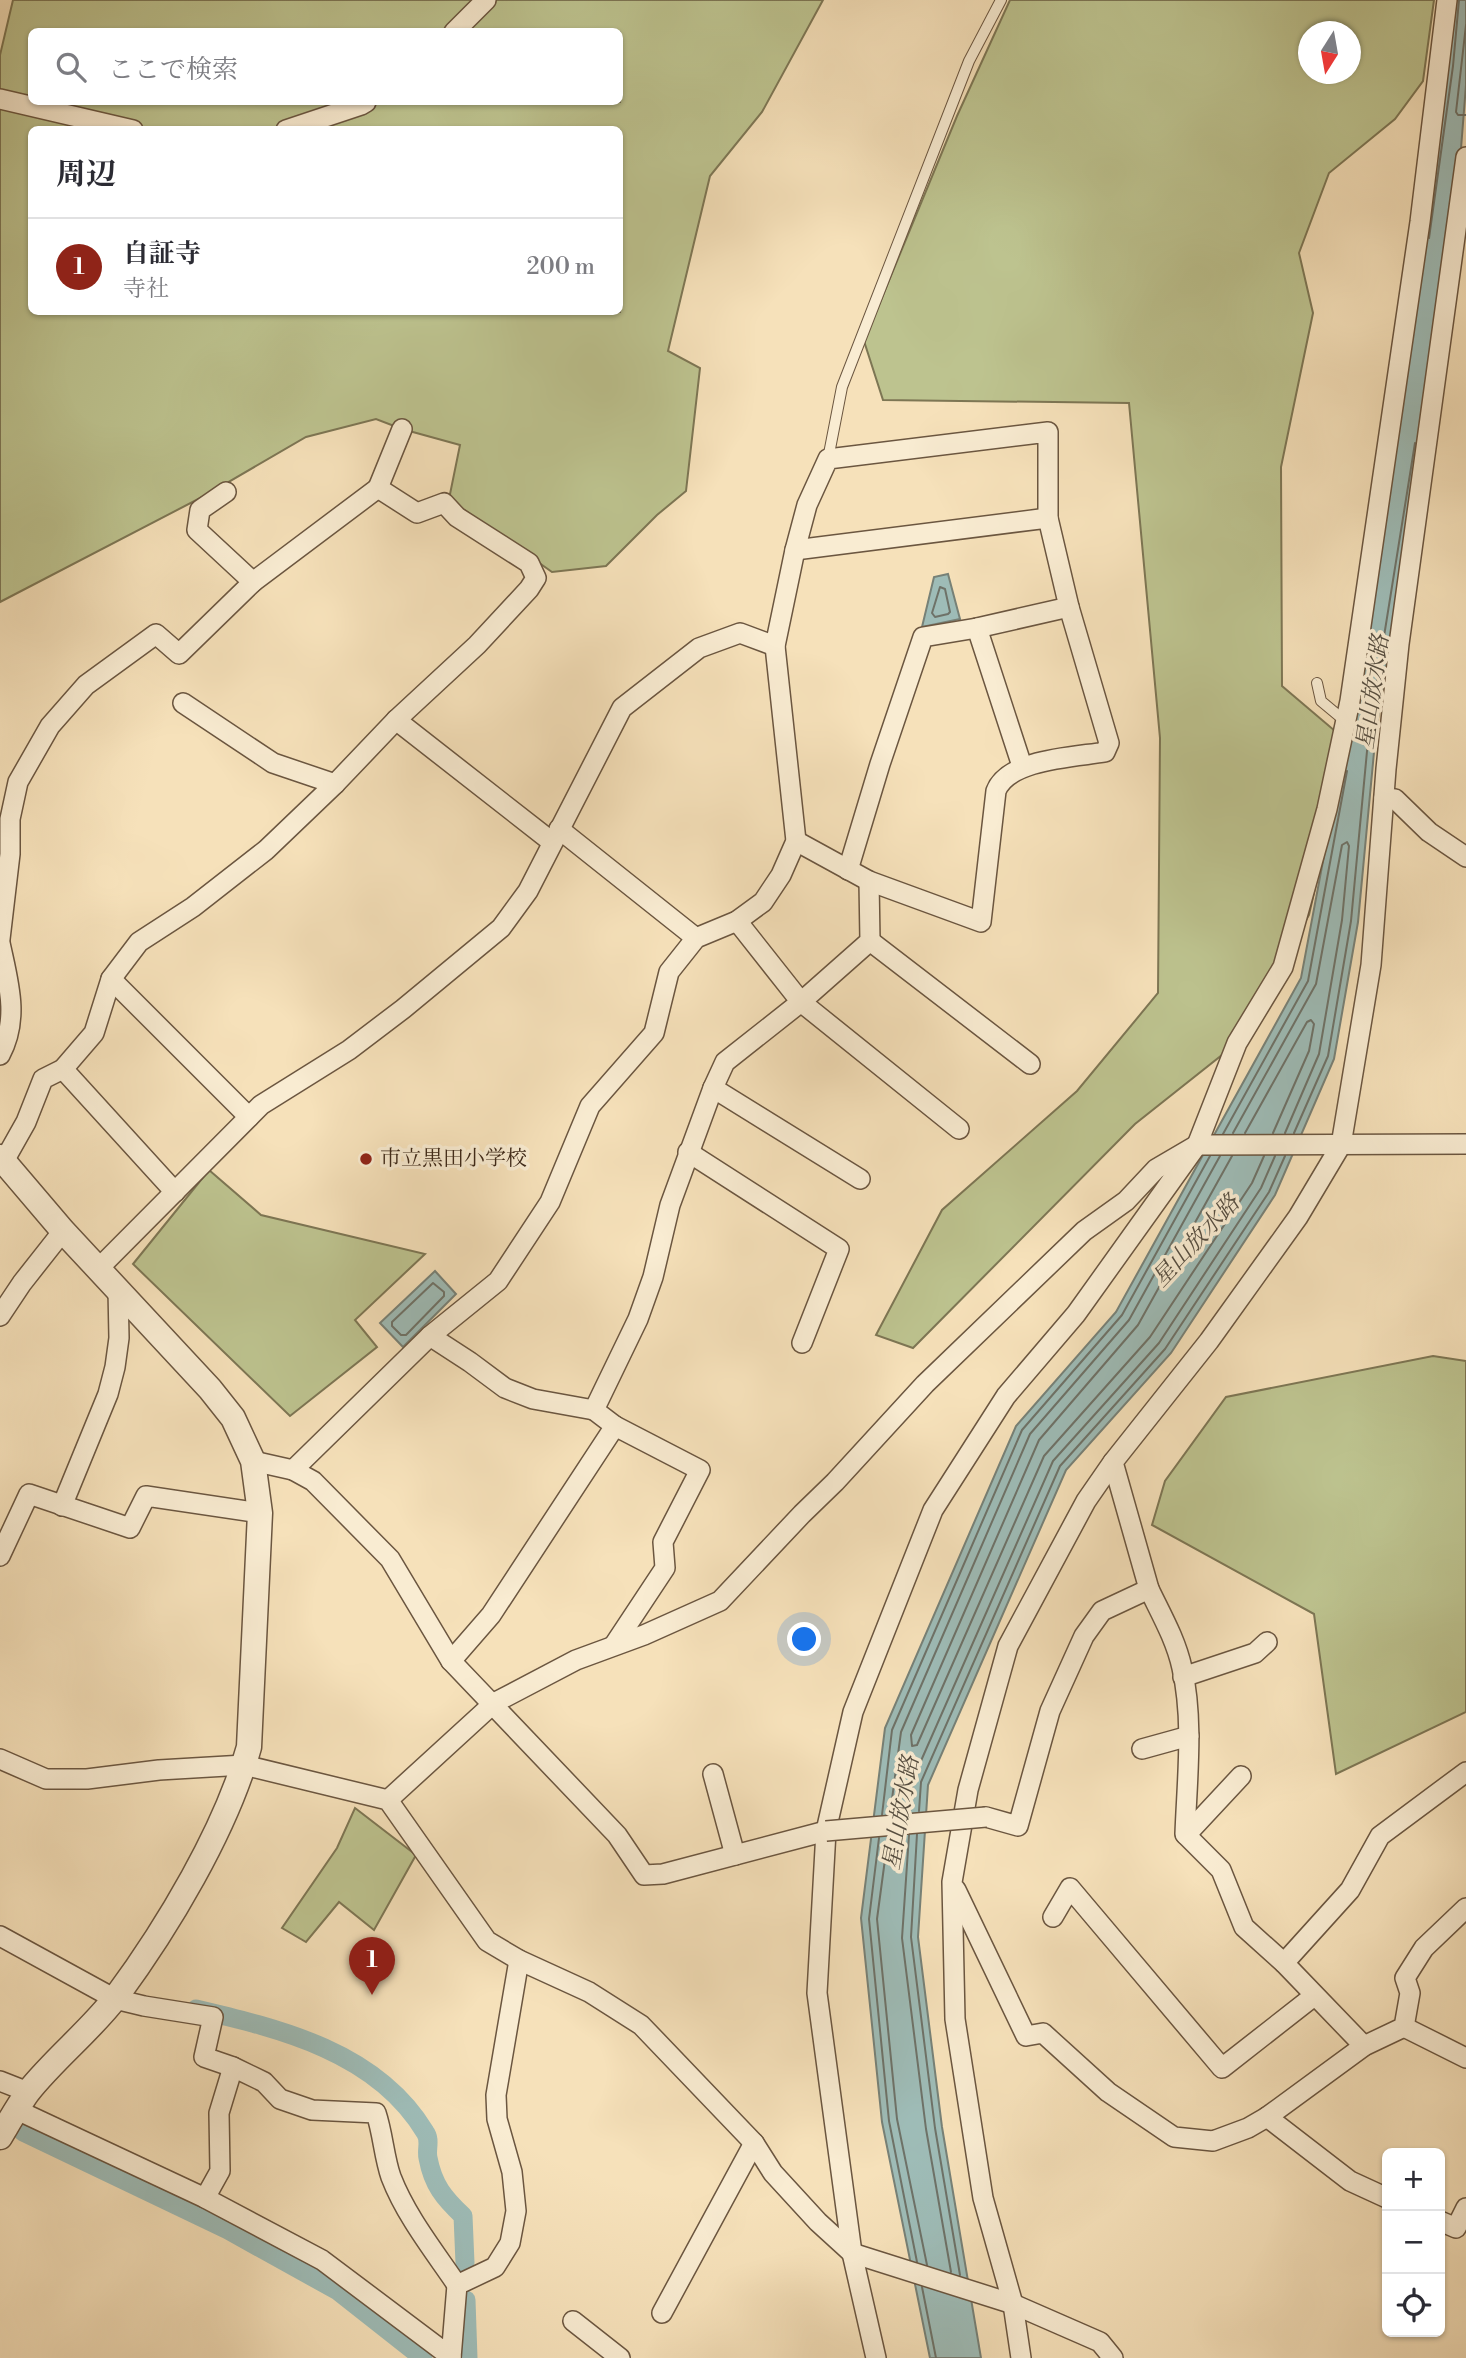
<!DOCTYPE html>
<html lang="ja">
<head>
<meta charset="utf-8">
<style>
	body { margin:0; font-family:"Libre Bodoni","Noto Serif JP",serif; background:#f7f7f7; color:#2b2b33 }
	.controls { position:absolute; right:21px; bottom:21px; display:grid; overflow:hidden; border-radius:10px; box-shadow:0 2px 5px #0004 }
	.controls button { width:63px; height:63px; display:grid; place-items:center; padding:0; border:0; border-bottom:2px solid #e1e1e2; background:#fff; color:#2b2b33; font:35px sans-serif }
	.compass { position:absolute; left:1298px; top:21px; width:63px; height:63px; border-radius:50%; background:#fff; box-shadow:0 2px 5px #0004; rotate:191deg }
	.you { position:absolute; left:805px; top:1640px; width:24px; height:24px; margin:-18px; border:5px solid #fff; border-radius:50%; background:#1a73e8; box-shadow:0 0 0 10px #1a73e833 }
	.badge { display:grid; place-items:center; width:46px; height:46px; border-radius:50%; background:#8f2418; color:#fff; font-size:23px; font-weight:700 }
	.pin { position:absolute; translate:-50% -58px; filter:drop-shadow(0 2px 4px #0008) }
	.pin::after { content:''; position:absolute; top:37px; width:24px; height:21px; background:inherit; clip-path:polygon(0 0,100% 0,50% 100%) }
	.list { margin:0; padding:0; list-style:none }
	h2 { display:flex; justify-content:space-between; align-items:center; height:91px; margin:0; padding:0 28px; font-size:30px }
	h2 small { font-size:23px; font-weight:400; color:#7c7c81 }
	.list li { display:grid; grid-template-columns:46px 1fr auto; gap:21px; align-items:center; box-sizing:border-box; height:98px; padding:0 28px; border-top:2px solid #e1e1e2 }
	.list b { display:block; font-size:26px; white-space:nowrap }
	.list p { margin:0; font-size:23px; white-space:nowrap; color:#7c7c81 }
	.list em { font-size:23px; font-style:normal; color:#7c7c81 }
	.icon { flex:none; width:38px; height:38px; fill:none; stroke:currentColor; stroke-width:2; stroke-linecap:round; stroke-linejoin:round }
	.map { position:relative; flex:none; width:1466px; height:2358px; overflow:hidden }
	.search { position:absolute; background:#fff; box-shadow:0 2px 5px #0004; left:28px; top:28px; width:595px; height:77px; display:flex; align-items:center; gap:18px; box-sizing:border-box; padding:0 24px; border-radius:10px; color:#7c7c81; font-size:26px }
	.panel { position:absolute; background:#fff; box-shadow:0 2px 5px #0004; left:28px; top:126px; width:595px; height:189px; border-radius:10px }
	.map>svg:first-child { display:block }
</style>
</head>
<body>
<div class="map">
<svg width="1466" height="2358" viewBox="0 0 1466 2358">
	<rect width="100%" height="100%" fill="#f6e1ba"/>
	<filter id="stains"><feTurbulence type="fractalNoise" baseFrequency=".00286" numOctaves="4"/><feColorMatrix values="0 0 0 0 .2 0 0 0 0 .09 0 0 0 0 .02 0 0 0 .5 -.17"/></filter>
	<radialGradient id="worn" r=".72"><stop offset=".6" stop-color="#630" stop-opacity="0"/><stop offset="1" stop-color="#630" stop-opacity=".3"/></radialGradient>
	<g fill="#bdc38f" stroke="#7d7654" stroke-width="2" fill-rule="evenodd">
		<path d="M13,0H823L762,112L710,176L668,351L700,368L686,491L657,515L606,566L552,572L449,499L460,445L402,429L376,419L306,437L206,495L0,602V55ZM32,32H620V102H32ZM32,130H620V312H32Z"/>
		<path d="M1010,0H1434L1423,81L1395,119L1329,173L1299,253L1313,313L1281,467L1282,686L1348,742L1309,915L1237,1043L1135,1124L913,1348L876,1335L942,1210L1077,1091L1158,993L1160,738L1129,403L883,400L864,341L957,116ZM1308,32H1350V74H1308Z"/>
		<path d="M209,1170L261,1215L425,1254L355,1320L377,1347L290,1416L133,1264Z"/>
		<path d="M1433,1356L1466,1361V1712L1336,1774L1314,1614L1152,1525L1165,1481L1226,1397Z"/>
		<path d="M355,1808L416,1855L374,1930L339,1902L306,1942L282,1928L337,1848Z"/>
	</g>
	<g fill="#9ebcb7" stroke="#778177" stroke-width="2">
		<path d="M1453,0H1466V85L1453,250L1376,731L1358,922L1334,1059L1275,1195L1171,1353L1066,1470L928,1785L918,1937L942,2127L981,2358H930L882,2122L861,1918L885,1728L1016,1426L1116,1312L1301,978L1333,808Z"/>
		<path d="M948,574L960,619L922,627L934,577Z"/>
		<path d="M435,1271L456,1294L403,1347L380,1323Z"/>
	</g>
	<g fill="none" stroke-linecap="round" stroke-linejoin="round">
		<g stroke="#6e7268" stroke-width="2">
			<path d="M1466,25L1456,112L1458,115H1466"/>
			<path d="M1429,238L1453,66L1459,0"/>
			<path d="M940,587L945,589L950,612L948,614L935,617L932,613Z"/>
			<path d="M1233,1133L1316,984L1342,845L1347,842L1349,846L1342,920L1319,1054L1285,1133"/>
			<path d="M1245,1133L1307,1022L1311,1020L1314,1024L1309,1051L1273,1133"/>
			<path d="M1294,1133L1328,1056L1351,921L1369,730L1415,443"/>
			<path d="M1223,1134L1308,981L1347,771"/>
			<path d="M1232,1156L1138,1325L1039,1440L911,1735L912,1746L917,1745L1044,1456L1150,1337L1252,1183L1264,1156"/>
			<path d="M433,1283L444,1292V1296L406,1335H401L392,1326V1322Z"/>
			<path d="M919,1811L921,1782L1060,1466L1165,1349L1269,1192L1285,1156"/>
			<path d="M910,1812L913,1779L1053,1461L1159,1343L1261,1188L1275,1156"/>
			<path d="M890,1814L901,1732L1030,1434L1129,1320L1220,1156"/>
			<path d="M882,1815L892,1730L1022,1430L1122,1315L1210,1156"/>
			<path d="M917,1834L911,1937L935,2128L960,2275"/>
			<path d="M909,1835L902,1938L926,2129L951,2272"/>
			<path d="M888,1837L877,1919L897,2119L927,2265"/>
			<path d="M879,1838L869,1919L889,2121L917,2262"/>
			<path d="M922,2287L936,2358"/>
		</g>
		<g stroke="#9ebcb7" stroke-width="19">
			<path d="M196,2009C281,2029 377,2052 425,2132C431,2140 426,2149 428,2158C433,2185 444,2198 463,2216L465,2263"/>
			<path d="M23,2132L228,2230L338,2291L423,2358"/>
			<path d="M466,2300L468,2358"/>
		</g>
		<g stroke="#6b5640" stroke-width="12">
			<g id="service">
				<path d="M828,459L842,387L969,61L1001,0"/>
				<path d="M1317,683L1321,701L1345,721"/>
			</g>
		</g>
		<g stroke="#6b5640" stroke-width="22">
			<g id="minor">
				<path d="M454,32L486,0"/>
				<path d="M0,99L133,130"/>
				<path d="M286,130L361,105L366,102"/>
				<path d="M226,492L200,510L197,530L253,582"/>
				<path d="M795,550L1048,518"/>
				<path d="M977,628L1022,766"/>
				<path d="M183,703L273,763L335,784"/>
				<path d="M396,720L552,842"/>
				<path d="M1384,798L1395,799L1429,832L1466,857"/>
				<path d="M559,829L696,938"/>
				<path d="M796,841L869,881L981,922L996,791C1008,759 1075,757 1105,752L1109,743L1069,607"/>
				<path d="M737,921L801,1002L959,1129"/>
				<path d="M0,939L10,854V819L18,782L50,726L86,685L156,634L179,654L253,582L378,488"/>
				<path d="M870,941L1030,1064"/>
				<path d="M0,943C8,981 20,1018 0,1055"/>
				<path d="M111,979L249,1117"/>
				<path d="M63,1069L175,1192"/>
				<path d="M713,1088L860,1179"/>
				<path d="M688,1152L839,1249L802,1343"/>
				<path d="M4,1161L26,1122L43,1079L63,1069L94,1033L111,979L139,942L193,907L266,850L335,784L396,720L477,645L529,589L536,578L529,563L457,517L444,503L417,513L378,488L402,429"/>
				<path d="M99,1268L261,1105L349,1050L403,1009L501,928L528,891L622,708L699,648L740,633L775,646"/>
				<path d="M0,1316L22,1283L63,1231"/>
				<path d="M430,1336L470,1362L505,1388L533,1399L594,1410"/>
				<path d="M253,1461L293,1470L313,1481L390,1559L451,1661L617,1835L644,1875L663,1874L826,1831"/>
				<path d="M293,1470L430,1336L498,1281L550,1202L590,1106L654,1033L669,972L696,938L737,921L763,902L781,875L796,841L775,646L795,550L807,505L828,459L1048,432V518L1069,607L977,628L923,637L880,764L848,870"/>
				<path d="M62,1506L108,1394L115,1367L119,1338L118,1289"/>
				<path d="M0,1556L29,1494L130,1528L146,1496L260,1513"/>
				<path d="M1149,1589C1161,1614 1176,1640 1182,1668C1194,1721 1187,1779 1185,1834L1221,1870L1244,1927L1284,1963L1364,2046"/>
				<path d="M614,1645L665,1568L663,1542L700,1470L615,1426"/>
				<path d="M451,1661L491,1615L615,1426L594,1410L638,1319L653,1277L670,1205L713,1088L725,1062L801,1002L870,941L869,881"/>
				<path d="M1183,1677L1255,1653L1267,1642"/>
				<path d="M1142,1749L1189,1736"/>
				<path d="M0,1759L46,1779H87L159,1770L244,1765L388,1800L487,1941L519,1960L589,1992L641,2025L754,2143L773,2173L818,2222L852,2253L1013,2304L1100,2342L1113,2358"/>
				<path d="M713,1774L735,1855"/>
				<path d="M388,1800L494,1703L576,1660L644,1635L720,1601L802,1514L835,1482L925,1384L1084,1231L1126,1201L1156,1169L1197,1145L1466,1144"/>
				<path d="M986,1817L1018,1826L1050,1711L1084,1636L1102,1611L1149,1589L1113,1462L1209,1341L1298,1217L1341,1145L1371,965L1386,769L1399,644L1466,157"/>
				<path d="M1186,1835L1241,1776"/>
				<path d="M956,1890L1026,2036L1043,2033L1108,2092L1174,2137L1213,2141L1248,2128L1267,2117L1364,2046L1404,2027L1410,1993L1405,1978L1424,1948L1466,1908"/>
				<path d="M1053,1917L1070,1888L1222,2068L1314,1996"/>
				<path d="M0,1936L115,1999L144,2006L213,2017L204,2057L233,2067L264,2082L280,2099L312,2110L376,2113C383,2134 384,2157 391,2177C406,2216 434,2251 457,2285"/>
				<path d="M1284,1963L1350,1890L1380,1836L1466,1772"/>
				<path d="M1404,2027L1466,2058"/>
				<path d="M0,2081L28,2092"/>
				<path d="M17,2110L205,2198L322,2260L451,2357"/>
				<path d="M1267,2117L1350,2181L1387,2198"/>
				<path d="M205,2198L220,2171L219,2113L233,2067"/>
				<path d="M1440,2221L1456,2228L1466,2208"/>
				<path d="M662,2313L754,2143"/>
				<path d="M573,2321L620,2358"/>
				<path d="M451,2358L457,2285L495,2267L510,2243L516,2211L512,2172L497,2119L496,2095L519,1960"/>
				<path d="M876,2358L852,2253L817,1993L826,1831L853,1712L933,1510L1006,1396L1076,1314L1197,1145L1237,1043L1283,967L1327,809L1350,701L1420,222L1447,0"/>
				<path d="M1021,2358L1013,2304L983,2198L955,2019L952,1882L968,1790L1008,1646L1086,1501L1113,1462"/>
			</g>
		</g>
		<g stroke="#6b5640" stroke-width="27">
			<path id="tertiary" d="M0,1157L63,1231L210,1389L233,1418L253,1461L260,1513L249,1747C226,1830 167,1928 116,1997C90,2031 55,2058 28,2092C18,2106 9,2122 0,2137"/>
		</g>
		<use href="#service" stroke="#f9ecd2" stroke-width="10"/>
		<use href="#minor" stroke="#f9ecd2" stroke-width="19"/>
		<use href="#tertiary" stroke="#f9ecd2" stroke-width="24"/>
		<g stroke="#6b5640" stroke-width="22" stroke-linecap="butt">
			<path id="minor-bridge" d="M826,1831L986,1817"/>
		</g>
		<use href="#minor-bridge" stroke="#f9ecd2" stroke-width="19"/>
	</g>
	<circle fill="#8f2418" stroke="#f9ecd2" stroke-width="2.5" cx="366" cy="1159" r="7"/>
	<g text-anchor="middle" dominant-baseline="central" stroke-width="7" stroke-linejoin="round" paint-order="stroke">
		<g font-size="21" fill="#3d2818" stroke="#f9ecd2" text-anchor="start">
			<text x="380" y="1159">市立黒田小学校</text>
		</g>
		<g font-size="23" font-style="italic" fill="#554d40" stroke="#f9ecd2">
			<text transform="translate(1373 692) rotate(-82)">星山放水路</text>
			<text transform="translate(1196 1241) rotate(-47)">星山放水路</text>
			<text transform="translate(901 1813) rotate(-80)">星山放水路</text>
		</g>
	</g>
	<rect width="100%" height="100%" filter="url(#stains)"/>
	<rect width="100%" height="100%" fill="url(#worn)"/>
</svg>
<div class="controls">
<button>+</button>
<button>−</button>
<button><svg class="icon" aria-label="locate" viewBox="0 0 24 24"><circle cx="12" cy="12" r="6"/><path d="M12 2v4M12 18v4M2 12h4M18 12h4"/></svg></button>
</div>
<svg class="compass" viewBox="-18 -18 36 36"><path d="M0-13l5 13h-10z" fill="#e53935"/><path d="M0 13l5-13h-10z" fill="#7c7c81"/></svg>
<div class="you"></div>
<div class="pin badge" style="left:372px;top:1995px">1</div>
<div class="search"><svg class="icon" aria-label="search" viewBox="0 0 24 24"><circle cx="10" cy="10" r="6"/><path d="M15 15l6 6"/></svg>ここで検索</div>
<section class="panel">
<h2>周辺<small></small></h2>
<ul class="list">
<li><span class="badge">1</span><div><b>自証寺</b><p>寺社</p></div><em>200 m</em></li>
</ul>
</section>
</div>
</body>
</html>
